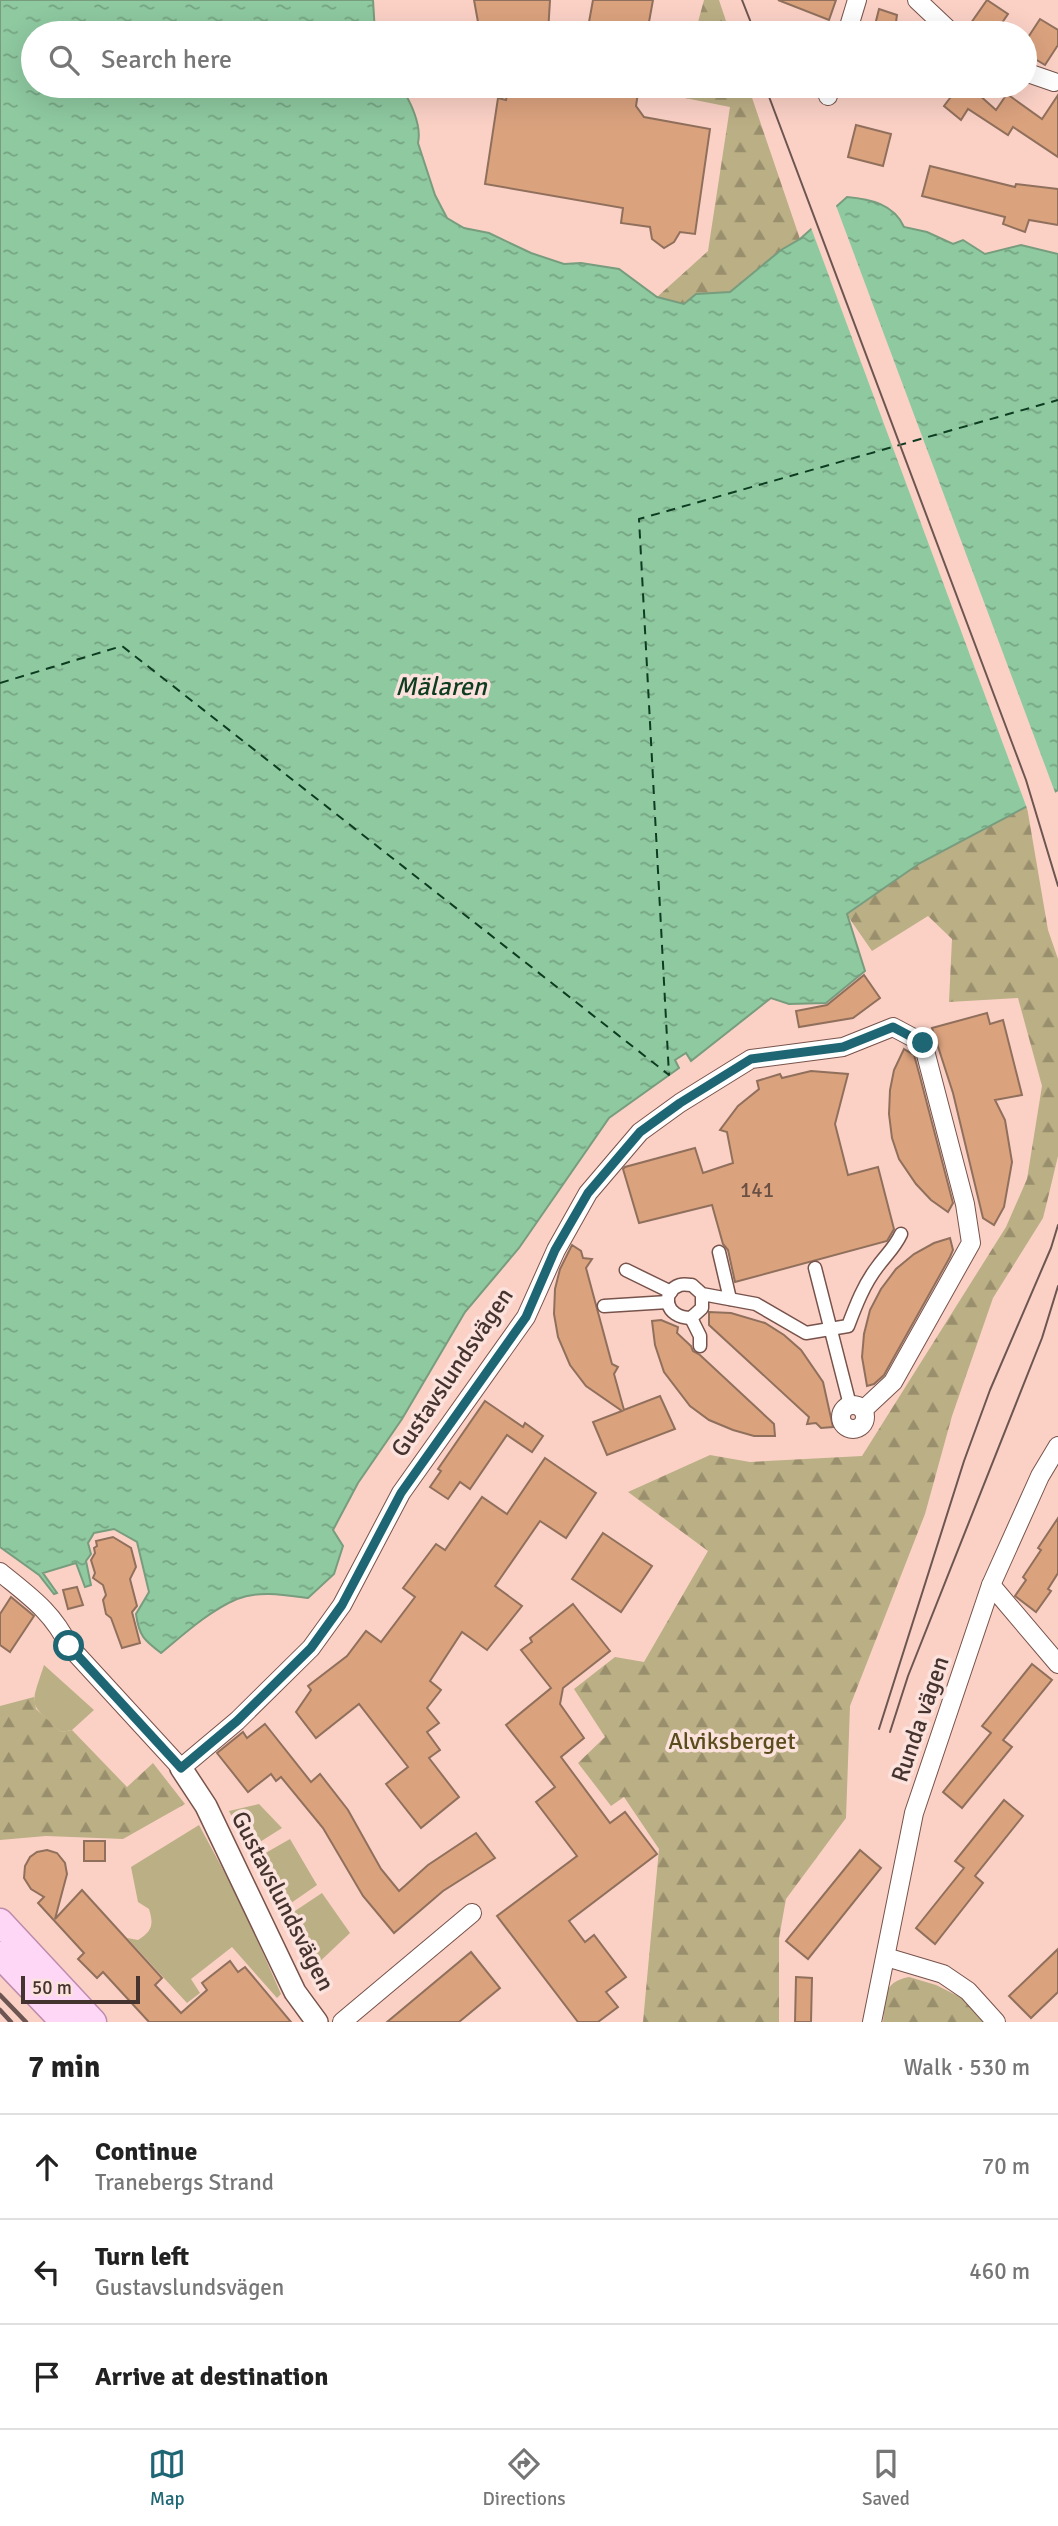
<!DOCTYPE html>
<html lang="en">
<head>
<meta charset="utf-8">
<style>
	body { margin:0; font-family:Signika,sans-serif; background:#f2f2f2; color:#222 }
	.scale { position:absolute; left:21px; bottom:18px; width:119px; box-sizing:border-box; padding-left:7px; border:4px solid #44332f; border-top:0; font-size:19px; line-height:24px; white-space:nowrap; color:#44332f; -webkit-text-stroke:5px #fce2dc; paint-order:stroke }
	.stop { position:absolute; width:21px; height:21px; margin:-16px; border:5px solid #1f6675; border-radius:50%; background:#fff }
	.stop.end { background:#1f6675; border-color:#fff; box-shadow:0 2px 7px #0008 }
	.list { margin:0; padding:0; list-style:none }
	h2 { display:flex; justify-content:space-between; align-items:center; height:91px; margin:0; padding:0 28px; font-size:30px }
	h2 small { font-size:23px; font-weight:400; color:#767676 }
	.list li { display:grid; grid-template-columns:46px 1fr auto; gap:21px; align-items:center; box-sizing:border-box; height:105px; padding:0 28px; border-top:2px solid #e0e0e0 }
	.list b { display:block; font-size:26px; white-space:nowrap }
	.list p { margin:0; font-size:23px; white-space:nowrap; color:#767676 }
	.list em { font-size:23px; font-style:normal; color:#767676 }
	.icon { flex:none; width:38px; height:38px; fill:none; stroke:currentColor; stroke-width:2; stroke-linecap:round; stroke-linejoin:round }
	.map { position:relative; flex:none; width:1058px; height:2022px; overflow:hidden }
	.search { position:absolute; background:#fff; box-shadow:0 7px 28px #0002; left:21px; right:21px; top:21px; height:77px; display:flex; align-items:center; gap:18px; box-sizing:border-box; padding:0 24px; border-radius:38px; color:#767676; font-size:26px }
	.sheet { height:406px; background:#fff }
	nav { display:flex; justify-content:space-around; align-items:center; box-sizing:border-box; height:98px; border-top:2px solid #e0e0e0; background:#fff; font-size:19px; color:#767676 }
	nav a { display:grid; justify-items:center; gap:4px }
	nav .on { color:#1f6675 }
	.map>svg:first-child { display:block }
</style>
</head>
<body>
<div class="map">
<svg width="1058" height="2022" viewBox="0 0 1058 2022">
	<defs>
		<pattern id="forest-firs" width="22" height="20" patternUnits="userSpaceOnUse" patternTransform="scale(1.75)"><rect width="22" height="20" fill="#bbaf85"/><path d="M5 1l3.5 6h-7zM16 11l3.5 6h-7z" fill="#9a8f6d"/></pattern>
		<pattern id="water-ripples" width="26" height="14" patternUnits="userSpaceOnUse" patternTransform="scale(1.75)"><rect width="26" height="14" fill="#8ec9a0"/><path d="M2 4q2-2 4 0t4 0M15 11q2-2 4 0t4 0" fill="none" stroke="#76a483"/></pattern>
	</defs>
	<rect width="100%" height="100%" fill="#fbd1c6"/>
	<g fill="#bbaf85">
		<path d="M44,1665L94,1710L72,1730L61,1732C28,1702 30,1708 44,1665Z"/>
		<path d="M259,1804L282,1828L249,1849L229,1811Z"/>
		<path d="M199,1825L240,1901L281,1994L277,1998L232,1947L191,1979L200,1993L187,2003L127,1938L138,1940C152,1931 154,1925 149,1909L138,1902L131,1867Z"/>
		<path d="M290,1839L317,1885L281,1910L255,1859Z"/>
		<path d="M322,1893L350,1933L315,1966L286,1917Z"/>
	</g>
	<g fill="url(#forest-firs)">
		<path d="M704,0H719L730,33H695Z"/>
		<path d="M683,86H748L800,239L781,250L730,292L696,294L685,304L657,297L708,251L730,107L680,97Z"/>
		<path d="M1027,807L1048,930L1058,959V1156L1047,1202L1043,1218L993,1298L952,1416L925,1514L850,1706L846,1818L786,1899L779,1938V2022H643L659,1849L624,1797L611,1806L578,1763L605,1737L574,1689L615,1657L644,1662L708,1551L628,1492L710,1455L750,1462L862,1456L1006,1227L1027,1179L1042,1086L1018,998L949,1002L952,939L928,916L872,951L847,915L920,863Z"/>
		<path d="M34,1697L36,1709L61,1732L72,1730L127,1787L153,1763L185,1804L123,1839L46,1836L0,1840V1706Z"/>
		<path d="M909,1977L936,1985L964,1999L983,2022H883C886,1998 882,1982 909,1977Z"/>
	</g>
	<path fill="url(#water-ripples)" stroke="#789c7e" stroke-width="2" d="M0,0H373L375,33H33V86H400C410,100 422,125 418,143L435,195L447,218L464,228L489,233L531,253L564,264L581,263L619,269L657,297L684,304L696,294L730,292L781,250L800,239L847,197C870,199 894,204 904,227L927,232L953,244L963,240L985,254L1021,245L1058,254V790L920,863L847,914L865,971L826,1003L789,1004L771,998L691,1061L686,1053L675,1060L679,1068L609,1118L519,1248L465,1312L402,1419L358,1483L333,1530L343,1546L334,1574L308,1598C286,1595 259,1590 237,1599C209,1611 184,1634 161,1653C144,1640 139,1636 136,1614L149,1592L137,1542L114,1529L94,1533L88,1543L91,1554L86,1561L91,1585L85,1587L76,1563L43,1573L57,1593L54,1594L39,1575L0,1547Z"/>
	<path fill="#fbd1c6" d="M835,203L1056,795L1028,811L810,225Z"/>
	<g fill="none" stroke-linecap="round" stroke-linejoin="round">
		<path stroke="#0e3c21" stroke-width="2" stroke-dasharray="9 7" stroke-linecap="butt" d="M0,683L122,646L669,1075L639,519L1058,400"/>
	</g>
	<g fill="#dba27e" stroke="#90705c" stroke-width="2">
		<path d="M474,0H550L548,33H480Z"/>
		<path d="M593,0H653L647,33H587Z"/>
		<path d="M778,0H836L829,20Z"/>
		<path d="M987,0L1008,14L995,33H964Z"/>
		<path d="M879,9L897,15L896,22L922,29V33H873Z"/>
		<path d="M1040,19L1058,30V45L1045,65L1025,53V42Z"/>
		<path d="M514,86H543L571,90L572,86H639L636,106L644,117L710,129L695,234L680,232L674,242L664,248L652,239L650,227L621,223L623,208L485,184L498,98L506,100L508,91L512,92Z"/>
		<path d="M959,86H969L996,110L1007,94L1042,119L1058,95V157L1013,127L1008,135L968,109L961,120L944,106Z"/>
		<path d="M856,125L891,134L883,166L848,157Z"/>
		<path d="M930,166L1015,187L1016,184L1058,189V225L1029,220L1025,232L1003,224L1005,217L922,196Z"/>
		<path d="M864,975L880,998L853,1018L799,1027L796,1011L827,1005Z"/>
		<path d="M987,1013L990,1024L1003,1020L1022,1095L995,1100L1005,1120L1012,1162L1004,1207L994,1225L983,1218L953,1093L932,1028Z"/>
		<path d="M904,1049L914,1055L919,1073L953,1203L948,1212L931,1200L916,1184L899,1159L892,1138L889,1114L890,1090L894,1070Z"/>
		<path d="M811,1071L848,1074L835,1124L848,1175L878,1167L894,1229L887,1241L735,1282L728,1250L723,1244L712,1205L639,1223L623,1169L625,1167L695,1148L703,1173L733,1163L727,1132L720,1130L738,1106L759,1089L757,1081L780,1074L782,1078Z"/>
		<path d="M950,1238L953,1250L950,1257L884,1375L874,1384L867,1386L862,1357L864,1334L870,1310L881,1289L896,1269L914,1254L934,1243Z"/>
		<path d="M572,1245L581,1251L583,1258L592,1259L586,1268L612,1364L618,1367L614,1374L624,1410L660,1396L675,1429L607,1455L593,1422L622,1411L586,1386L570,1365L558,1337L554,1314L555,1289L560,1269Z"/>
		<path d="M709,1312L731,1313L765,1323L784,1335L801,1350L823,1382L833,1427L821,1428L816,1423L807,1424L809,1417L709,1325Z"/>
		<path d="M661,1320L678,1327L677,1333L691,1346L693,1351L700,1355L774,1424L775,1436H754L733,1430L709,1420L690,1406L664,1372L655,1345L652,1321Z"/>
		<path d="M485,1401L523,1427L525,1423L543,1436L532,1452L507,1435L470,1489L460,1482L448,1499L430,1487L441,1471L438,1469Z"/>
		<path d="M545,1458L596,1493L566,1538L540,1521L495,1586L522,1606L487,1650L462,1632L430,1681L441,1690L427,1708L439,1723L427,1732L440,1750L429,1758L459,1797L421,1828L386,1784L408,1767L359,1704L316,1738L296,1712L311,1690L308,1686L347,1656L366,1631L381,1642L415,1597L403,1588L436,1544L445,1550L482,1497L507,1514Z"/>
		<path d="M1058,1518V1573L1048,1589L1051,1591L1036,1612L1015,1596L1026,1580L1023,1577L1041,1550L1038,1548Z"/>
		<path d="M603,1533L652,1566L621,1612L572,1579Z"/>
		<path d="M113,1537L131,1548L136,1567L130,1579L137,1606L132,1612L140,1643L122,1648L111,1618L106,1614L103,1600L106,1595L103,1585L93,1578L95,1573L91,1560L95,1553L94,1548L97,1546L96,1541Z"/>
		<path d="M77,1587L83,1605L68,1609L63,1590Z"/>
		<path d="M11,1597L34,1616L10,1652L0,1645V1614Z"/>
		<path d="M573,1604L610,1651L563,1688L560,1704L584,1738L561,1757L610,1823L625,1812L657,1854L569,1921L585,1942L594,1935L626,1977L606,1992L618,2007L598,2022H578L497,1916L577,1856L536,1802L555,1787L506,1725L551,1688L521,1650L532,1642L530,1638Z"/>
		<path d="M1032,1664L1052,1680L1003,1740L1012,1747L962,1808L943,1792L991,1733L982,1726Z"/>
		<path d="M265,1724L311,1782L320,1774L348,1810L381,1869L399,1891L428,1865L476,1833L495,1858L443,1891L394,1933L363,1896L323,1828L281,1777L276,1781L271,1774L248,1792L217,1753L243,1732L247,1738Z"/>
		<path d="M1004,1800L1023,1816L975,1876L983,1883L935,1944L916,1928L964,1868L955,1861Z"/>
		<rect x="84" y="1841" width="21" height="20"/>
		<path d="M47,1850L57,1853L65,1863L67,1874L55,1919L82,1890L162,1978L155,1985L181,2013L207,1990L202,1983L230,1961L238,1972L245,1967L291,2022H149L103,1972L97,1978L78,1959L84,1953L38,1903L44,1897L31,1889L24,1878L25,1866L30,1857L37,1852Z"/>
		<path d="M860,1850L881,1868L808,1959L786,1941Z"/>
		<path d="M1058,1949V1992L1031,2018L1009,1996Z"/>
		<path d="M471,1952L500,1988L459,2022H387Z"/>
		<path d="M796,1977L812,1978L811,2022H795Z"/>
	</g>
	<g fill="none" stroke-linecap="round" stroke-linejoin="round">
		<g stroke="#77534b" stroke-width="15">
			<g id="pedestrian">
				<path d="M719,1252L730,1299"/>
				<path d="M815,1268L850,1405"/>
				<path d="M626,1270L671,1292"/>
				<path d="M702,1294V1308L691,1318C664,1318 661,1291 680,1285C684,1284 688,1285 692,1285L702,1294L756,1304L806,1333L848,1326C856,1305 864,1284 878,1266C887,1254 895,1247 901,1234"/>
				<path d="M604,1306L668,1302"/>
				<path d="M691,1318L700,1336V1346"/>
			</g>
		</g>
		<g stroke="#77534b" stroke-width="20">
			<g id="minor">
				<path d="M917,0L952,33"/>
				<path d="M847,33L857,0"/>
				<path d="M1025,72L1054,82"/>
				<path d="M828,96L830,86"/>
				<circle cx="853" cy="1417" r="12"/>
				<path d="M0,1572C29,1596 52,1611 69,1646L181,1768L237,1721L311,1648L342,1605L401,1493L526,1317L556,1250L588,1193L640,1132L680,1103L751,1059L843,1047L893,1027L923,1043L965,1204L971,1243L893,1382L863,1410"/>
				<path d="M991,1585L1058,1664"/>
				<path d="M886,1957L943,1974L968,1991L996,2022"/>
				<path d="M342,2022L472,1913"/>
				<path d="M872,2022L914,1813L991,1585L1040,1476L1058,1446"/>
			</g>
		</g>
		<g stroke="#77534b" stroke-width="24">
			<path id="tertiary" d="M181,1768L206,1806L295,1992L317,2022"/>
		</g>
		<g stroke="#bd8bac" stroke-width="29">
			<g id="primary">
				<path d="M0,1922L93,2022"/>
				<path d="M0,1955L64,2022"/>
			</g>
		</g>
		<use href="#pedestrian" stroke="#fff" stroke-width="12"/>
		<use href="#minor" stroke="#fff" stroke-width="18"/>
		<use href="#tertiary" stroke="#fff" stroke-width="21"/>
		<use href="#primary" stroke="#fed6f6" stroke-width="26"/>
		<g stroke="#6d5651" stroke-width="2">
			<path d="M742,0L755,33"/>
			<path d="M765,86L1026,780L1058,886"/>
			<path d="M879,1729L964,1461L990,1390L1051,1248L1058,1225"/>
			<path d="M890,1732L908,1676L1042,1338L1058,1286"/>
		</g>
		<g stroke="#6d5651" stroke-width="4.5">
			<path d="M0,1995L26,2022"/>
			<path d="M0,2010L11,2022"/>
		</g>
	</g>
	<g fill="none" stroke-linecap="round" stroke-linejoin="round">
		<path stroke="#1f6675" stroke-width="9" d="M69,1646L181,1768L237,1721L311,1648L342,1605L401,1493L526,1317L555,1250L588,1193L640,1132L680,1103L751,1059L843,1047L893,1027L923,1043"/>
	</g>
	<g text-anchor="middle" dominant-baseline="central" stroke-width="7" stroke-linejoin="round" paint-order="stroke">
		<g font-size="21" fill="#6a4f43">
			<text x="757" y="1190">141</text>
		</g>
		<g font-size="24" fill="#44332f" stroke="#fce2dc">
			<text transform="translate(452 1372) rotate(-56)">Gustavslundsvägen</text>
			<text transform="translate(920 1719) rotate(-71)">Runda vägen</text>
			<text transform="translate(283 1901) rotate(63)">Gustavslundsvägen</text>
		</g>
		<g font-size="24" fill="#5a4d1d" stroke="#fce2dc">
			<text x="732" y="1741">Alviksberget</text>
		</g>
		<g font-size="26" font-style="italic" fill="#0e3c21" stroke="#fce2dc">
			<text x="441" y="687">Mälaren</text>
		</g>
	</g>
</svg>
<div class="scale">50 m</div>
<div class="stop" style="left:69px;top:1646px"></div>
<div class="stop end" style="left:923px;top:1043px"></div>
<div class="search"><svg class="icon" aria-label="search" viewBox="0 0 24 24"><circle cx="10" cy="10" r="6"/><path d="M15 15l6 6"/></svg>Search here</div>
</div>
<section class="sheet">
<h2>7 min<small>Walk · 530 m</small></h2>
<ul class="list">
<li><svg class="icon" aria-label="ahead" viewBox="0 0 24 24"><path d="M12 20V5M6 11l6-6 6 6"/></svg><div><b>Continue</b><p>Tranebergs Strand</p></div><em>70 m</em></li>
<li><svg class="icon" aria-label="left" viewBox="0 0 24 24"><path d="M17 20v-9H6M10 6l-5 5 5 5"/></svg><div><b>Turn left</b><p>Gustavslundsvägen</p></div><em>460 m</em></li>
<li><svg class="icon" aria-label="arrive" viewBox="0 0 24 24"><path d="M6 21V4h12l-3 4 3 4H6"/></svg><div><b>Arrive at destination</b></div></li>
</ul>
</section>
<nav>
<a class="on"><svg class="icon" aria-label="map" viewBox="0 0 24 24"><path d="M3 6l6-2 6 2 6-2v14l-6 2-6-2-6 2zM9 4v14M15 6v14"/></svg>Map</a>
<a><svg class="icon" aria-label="directions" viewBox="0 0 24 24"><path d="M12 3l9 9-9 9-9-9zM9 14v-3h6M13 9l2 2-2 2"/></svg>Directions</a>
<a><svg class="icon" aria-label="saved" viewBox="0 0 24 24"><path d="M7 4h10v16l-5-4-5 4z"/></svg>Saved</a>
</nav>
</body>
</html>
